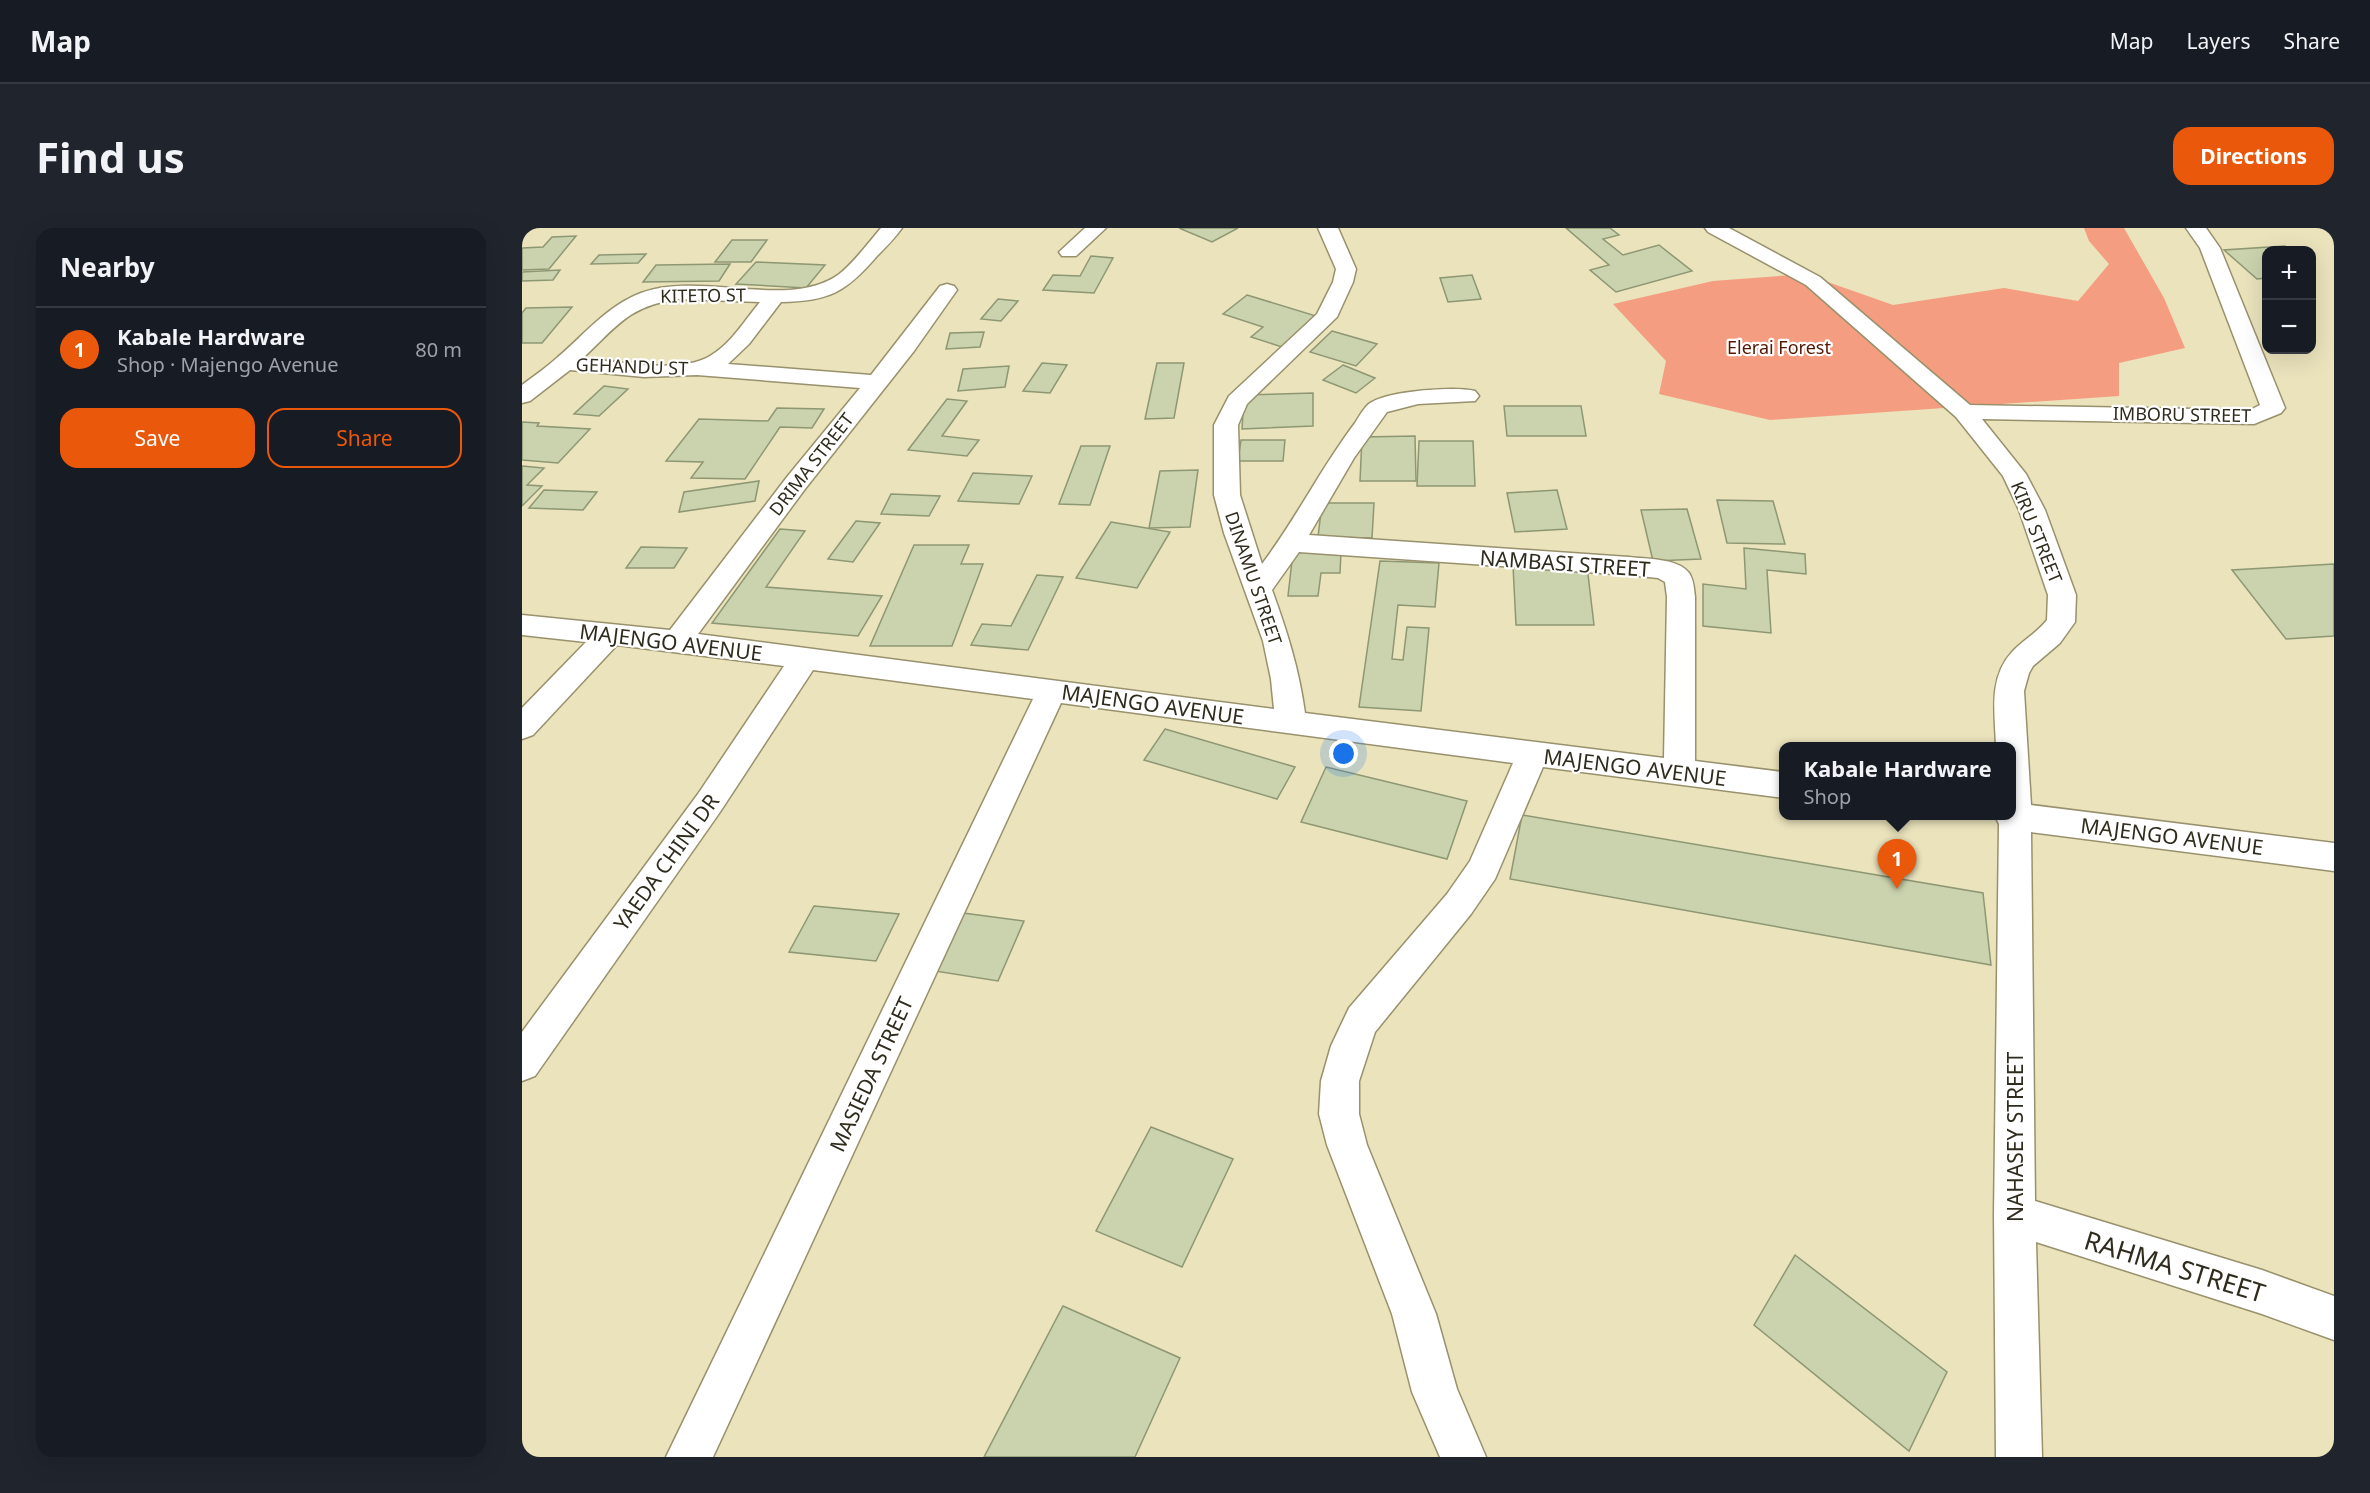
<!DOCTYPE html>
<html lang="en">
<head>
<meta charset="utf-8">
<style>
	body { margin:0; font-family:"Noto Sans",sans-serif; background:#20242c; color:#f1f3f6 }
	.controls { position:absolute; right:18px; top:18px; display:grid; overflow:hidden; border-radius:12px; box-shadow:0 6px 24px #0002 }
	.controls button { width:54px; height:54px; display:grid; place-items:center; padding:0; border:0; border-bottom:2px solid #363941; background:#171b24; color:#f1f3f6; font:30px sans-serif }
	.you { position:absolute; left:822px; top:526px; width:21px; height:21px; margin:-15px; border:4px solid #fff; border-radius:50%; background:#1a73e8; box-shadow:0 0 0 9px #1a73e833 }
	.badge { display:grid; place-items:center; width:39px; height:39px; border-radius:50%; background:#ea580c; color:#fff; font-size:20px; font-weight:700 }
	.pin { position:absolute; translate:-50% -50px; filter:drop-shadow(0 2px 3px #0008) }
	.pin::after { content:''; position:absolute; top:32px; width:21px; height:18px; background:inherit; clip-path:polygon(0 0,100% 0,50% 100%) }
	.popup { position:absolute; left:1257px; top:514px; width:237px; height:78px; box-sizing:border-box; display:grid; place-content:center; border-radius:12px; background:#171b24; filter:drop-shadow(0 2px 4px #0005); font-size:20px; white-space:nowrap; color:#9ea1a6 }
	.popup b { font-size:22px; color:#f1f3f6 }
	.popup::after { content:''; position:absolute; left:50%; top:100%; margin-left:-12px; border:12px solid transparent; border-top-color:#171b24 }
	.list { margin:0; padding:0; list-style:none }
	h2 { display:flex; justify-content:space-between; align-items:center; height:78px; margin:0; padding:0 24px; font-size:26px }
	h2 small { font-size:20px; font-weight:400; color:#9ea1a6 }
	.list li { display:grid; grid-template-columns:39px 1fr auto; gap:18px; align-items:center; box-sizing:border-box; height:84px; padding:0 24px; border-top:2px solid #363941 }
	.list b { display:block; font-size:22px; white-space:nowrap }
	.list p { margin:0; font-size:20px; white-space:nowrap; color:#9ea1a6 }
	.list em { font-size:20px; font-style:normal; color:#9ea1a6 }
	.actions { display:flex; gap:12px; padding:18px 24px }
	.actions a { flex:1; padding:14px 0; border:2px solid #ea580c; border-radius:18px; text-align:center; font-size:21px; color:#ea580c }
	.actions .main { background:#ea580c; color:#fff }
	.map { position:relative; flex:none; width:1812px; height:1229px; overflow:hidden; border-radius:18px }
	header { display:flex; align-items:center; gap:36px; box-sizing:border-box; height:84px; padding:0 30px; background:#171b24; border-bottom:2px solid #363941 }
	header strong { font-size:28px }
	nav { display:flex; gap:33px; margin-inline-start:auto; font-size:21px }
	.intro { display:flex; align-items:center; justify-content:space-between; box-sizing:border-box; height:144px; padding:0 36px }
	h1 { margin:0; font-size:42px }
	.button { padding:15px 27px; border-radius:18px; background:#ea580c; color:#fff; font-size:21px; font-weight:700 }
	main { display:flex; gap:36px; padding:0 36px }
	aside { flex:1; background:#171b24; border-radius:18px; box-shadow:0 6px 24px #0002 }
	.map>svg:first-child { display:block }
</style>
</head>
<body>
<header>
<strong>Map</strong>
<nav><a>Map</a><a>Layers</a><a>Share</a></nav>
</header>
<div class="intro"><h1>Find us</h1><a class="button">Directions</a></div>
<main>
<aside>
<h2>Nearby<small></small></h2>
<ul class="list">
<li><span class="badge">1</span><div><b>Kabale Hardware</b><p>Shop · Majengo Avenue</p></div><em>80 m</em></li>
</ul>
<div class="actions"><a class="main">Save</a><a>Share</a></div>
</aside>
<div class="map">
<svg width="1812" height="1229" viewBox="0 0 1812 1229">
	<rect width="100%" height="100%" fill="#eae3bc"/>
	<path fill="#f59d81" d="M1562,0H1602L1642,70L1663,120L1597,135V168L1248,192L1137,166L1144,133L1091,76L1191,53L1283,46L1371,77L1482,60L1556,73L1587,36L1567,13Z"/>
	<g fill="#cad3ad" stroke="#8e9773" stroke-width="1.5">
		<path d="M657,0H716L690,14Z"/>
		<path d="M1044,0H1088L1097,7L1081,11L1101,27L1137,17L1170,43L1094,64L1068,42L1087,37Z"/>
		<path d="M54,8L27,41L0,42V20L21,19L30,9Z"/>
		<path d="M210,12H245L229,34H193Z"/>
		<path d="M1763,18L1768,22H1744V50L1735,51L1702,22Z"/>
		<path d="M124,26L116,35L69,36L77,27Z"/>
		<path d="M569,28L591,30L572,65L521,62L531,47L558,48Z"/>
		<path d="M234,34L303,37L284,60L214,56Z"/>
		<path d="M208,36L197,53L121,54L134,37Z"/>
		<path d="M38,42L31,52L0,53V44Z"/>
		<path d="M950,47L959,71L926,74L918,50Z"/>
		<path d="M725,67L794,88L760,119L729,109L741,99L701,86Z"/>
		<path d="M476,71L496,73L479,93L459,91Z"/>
		<path d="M50,79L20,115H0V85L4,80Z"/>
		<path d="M810,103L855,116L834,138L788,124Z"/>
		<path d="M462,104L458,119L424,121L428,105Z"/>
		<path d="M520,135L545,137L528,165L501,163Z"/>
		<path d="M635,135H662L652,190L623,191Z"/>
		<path d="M821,137L853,150L834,165L801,152Z"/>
		<path d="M487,138L483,159L436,163L441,141Z"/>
		<path d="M82,158L106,161L77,188L52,186Z"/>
		<path d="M791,165V198L720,201L722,167Z"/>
		<path d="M425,171L445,173L420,208L457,212L445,228L386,222Z"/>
		<path d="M982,178H1059L1064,208H985Z"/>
		<path d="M255,180L302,181L290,200L258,199L223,251L169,250L181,234L144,233L177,191L246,193Z"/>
		<path d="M0,194L17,195L15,198L68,201L36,235L0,232Z"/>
		<path d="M893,208L894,253H838L840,209Z"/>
		<path d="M719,212H763L761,233H716Z"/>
		<path d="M897,213H951L953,258H895Z"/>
		<path d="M559,218H588L568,277L537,276Z"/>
		<path d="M0,238L22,240L5,257L20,258L0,278Z"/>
		<path d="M676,242L668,299L627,300L638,243Z"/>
		<path d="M451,245L510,248L497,276L436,273Z"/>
		<path d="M237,253L233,273L157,284L162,264Z"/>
		<path d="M22,262L75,264L61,282L7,280Z"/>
		<path d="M1035,262L1045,301L993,304L985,265Z"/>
		<path d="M369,266L418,268L407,288L359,286Z"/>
		<path d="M1195,272L1251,273L1263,316L1205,315Z"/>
		<path d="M800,275H852L850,310L796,309Z"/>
		<path d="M1165,281L1179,331L1131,333L1119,282Z"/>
		<path d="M334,293L358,295L331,334L306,331Z"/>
		<path d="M589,294L648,304L615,360L554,350Z"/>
		<path d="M258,301L283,303L244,359L360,368L336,408L190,395Z"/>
		<path d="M392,317H447L439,336H461L430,418H348Z"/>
		<path d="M119,319L165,320L152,340H104Z"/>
		<path d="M1222,320L1283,326L1284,346L1245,342L1249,405L1181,398V356L1224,361Z"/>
		<path d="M771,324H819L818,345H799L796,368H766Z"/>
		<path d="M858,333L917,335L913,379L876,377L870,431L881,432L885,399L907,400L899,483L837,479Z"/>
		<path d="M1812,336V408L1764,411L1710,342Z"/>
		<path d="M991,338H1065L1072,397H994Z"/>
		<path d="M515,347L541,349L506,422L449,417L460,396L489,398Z"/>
		<path d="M643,501L773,539L755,571L622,532Z"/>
		<path d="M804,539L945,573L925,631L779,594Z"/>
		<path d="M1000,587L1461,665L1469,737L988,651Z"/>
		<path d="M292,678L377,686L354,733L267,724Z"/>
		<path d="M441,685L502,693L476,753L413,743Z"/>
		<path d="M629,899L711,931L660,1039L574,1003Z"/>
		<path d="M1273,1027L1425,1144L1387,1223L1232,1097Z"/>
		<path d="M541,1078L658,1130L613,1229H462Z"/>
	</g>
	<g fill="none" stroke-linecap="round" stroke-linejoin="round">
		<g stroke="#98916c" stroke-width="3">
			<g id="minor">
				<path d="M359,0H380C373,10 364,19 355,28C324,64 308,73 259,74L227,116L206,136L349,147L418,58L425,56L432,58L435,62L392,123L283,261L176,406L752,481L749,451L741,413L702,305L692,267V197L707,168L795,86L811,54L814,41L796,0H816L834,41L831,54L815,89L725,176L716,197L718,267L740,336C774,291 799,240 833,195C837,189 843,177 850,174C869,163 932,158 953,163L957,168L953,173L896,176L865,184L832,230L787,307L1107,329C1124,331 1156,330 1167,345C1172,352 1172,362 1173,369V533L1261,544V570L1021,539L973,651L949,686L853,804L837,853V886L845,917L914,1086L935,1161L964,1229H918L890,1164L870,1086L805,917L797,886L799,853L809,818L827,780L925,666L948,633L991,535L539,475L191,1229H144L511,471L291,442L198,584L13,848L0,853V804L176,566L262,438L95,417L11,507L0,511V480L64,414L0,407V387L148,402L265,249L338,160L175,147L122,149L48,142L8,173L0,175V157C12,148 25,139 36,129C63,106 85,78 119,65C179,43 265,82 316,47C332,35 346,15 359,0ZM156,71L238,74C223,92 209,116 188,128C159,146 94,134 61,130C96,97 107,78 156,71ZM777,324L1107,347L1136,350L1143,354L1145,369L1142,530L783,485C777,441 765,403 750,362Z"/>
				<path d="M563,0H584L554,28H540L537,24Z"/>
				<path d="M1183,0H1207L1298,49L1448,177L1728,182L1738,177L1678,20L1664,0H1684L1698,20L1763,180L1759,185L1732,196L1460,191L1504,246L1523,282L1554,367L1553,394L1538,415L1511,438L1507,445L1502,463L1509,577L1812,615V643L1509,604L1513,973L1740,1042L1812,1068V1112L1740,1086L1514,1014L1520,1229H1474L1472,987L1477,596L1473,588H1489V518H1474C1473,486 1466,450 1490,424C1501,412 1515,405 1525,392L1526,367L1497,282L1481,248L1434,189L1284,57L1186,4Z"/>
			</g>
		</g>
		<use href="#minor" fill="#fff" fill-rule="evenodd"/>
	</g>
	<g text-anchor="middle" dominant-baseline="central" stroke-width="4.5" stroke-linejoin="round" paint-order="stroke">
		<g font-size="18" fill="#2f2c1d" stroke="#fff">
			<text transform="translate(181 67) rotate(-1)">KITETO ST</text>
			<text transform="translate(110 138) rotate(2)">GEHANDU ST</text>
			<text transform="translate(1660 186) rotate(1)">IMBORU STREET</text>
			<text transform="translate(289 236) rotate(-52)">DRIMA STREET</text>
			<text transform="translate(1515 304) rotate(68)">KIRU STREET</text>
			<text transform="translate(732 350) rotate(71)">DINAMU STREET</text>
		</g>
		<g font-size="18" fill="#551803" stroke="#fff">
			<text x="1257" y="119">Elerai Forest</text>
		</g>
		<g font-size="21" fill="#2f2c1d" stroke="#fff">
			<text transform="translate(1043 335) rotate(4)">NAMBASI STREET</text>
			<text transform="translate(149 414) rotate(7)">MAJENGO AVENUE</text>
			<text transform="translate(631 476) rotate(8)">MAJENGO AVENUE</text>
			<text transform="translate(1113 539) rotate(7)">MAJENGO AVENUE</text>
			<text transform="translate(1650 608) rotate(7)">MAJENGO AVENUE</text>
			<text transform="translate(144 634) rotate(-54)">YAEDA CHINI DR</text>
			<text transform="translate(349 846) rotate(-65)">MASIEDA STREET</text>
			<text transform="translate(1493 909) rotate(-90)">NAHASEY STREET</text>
		</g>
		<g font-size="26" fill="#2f2c1d" stroke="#fff">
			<text transform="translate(1653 1038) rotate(17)">RAHMA STREET</text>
		</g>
	</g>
</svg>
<div class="controls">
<button>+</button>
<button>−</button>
</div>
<div class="you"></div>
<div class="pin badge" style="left:1375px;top:661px">1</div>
<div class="popup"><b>Kabale Hardware</b>Shop</div>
</div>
</main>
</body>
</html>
